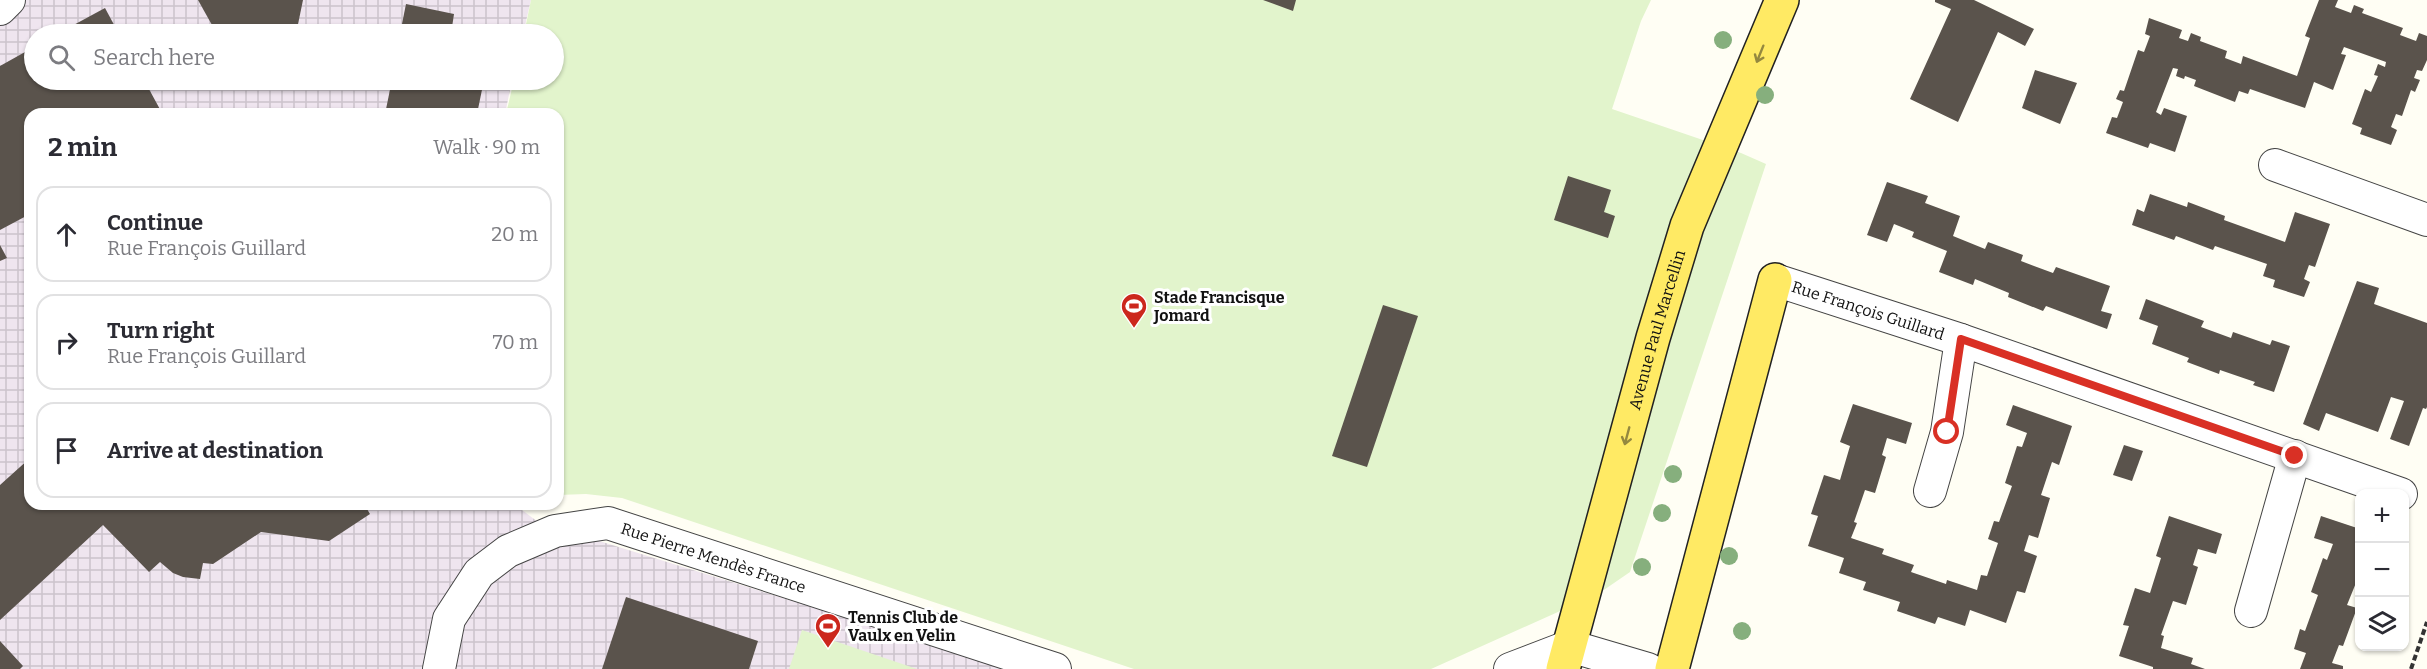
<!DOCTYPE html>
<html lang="en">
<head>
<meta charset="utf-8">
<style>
	body { margin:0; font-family:Bitter,serif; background:#f2f2f3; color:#2b2b33 }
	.controls { position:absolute; right:18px; bottom:18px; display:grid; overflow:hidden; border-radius:12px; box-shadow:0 2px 4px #0004 }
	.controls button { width:54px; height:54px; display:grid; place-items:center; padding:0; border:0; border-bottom:2px solid #e1e1e2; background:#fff; color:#2b2b33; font:30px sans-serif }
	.stop { position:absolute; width:18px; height:18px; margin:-14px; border:4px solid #d93025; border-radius:50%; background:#fff }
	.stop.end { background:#d93025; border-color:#fff; box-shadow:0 2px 6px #0008 }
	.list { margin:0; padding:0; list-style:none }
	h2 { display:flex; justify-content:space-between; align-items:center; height:78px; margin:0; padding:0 24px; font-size:26px }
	h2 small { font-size:20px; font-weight:400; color:#7c7c81 }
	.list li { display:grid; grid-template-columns:39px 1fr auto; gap:18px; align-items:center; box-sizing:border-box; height:96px; margin:0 12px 12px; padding:0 12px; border:2px solid #e1e1e2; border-radius:18px }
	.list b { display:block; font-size:22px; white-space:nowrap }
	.list p { margin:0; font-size:20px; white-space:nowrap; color:#7c7c81 }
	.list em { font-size:20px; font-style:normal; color:#7c7c81 }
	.icon { flex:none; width:33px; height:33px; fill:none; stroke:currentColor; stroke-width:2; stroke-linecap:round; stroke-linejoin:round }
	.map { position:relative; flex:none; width:2427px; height:669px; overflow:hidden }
	.search { position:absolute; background:#fff; box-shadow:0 2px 4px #0004; left:24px; top:24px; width:540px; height:66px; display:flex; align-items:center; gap:15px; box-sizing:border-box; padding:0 21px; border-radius:33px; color:#7c7c81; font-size:22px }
	.panel { position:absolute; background:#fff; box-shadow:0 2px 4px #0004; left:24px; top:108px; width:540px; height:402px; border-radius:18px }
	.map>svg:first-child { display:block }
</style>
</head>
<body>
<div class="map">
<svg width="2427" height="669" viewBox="0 0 2427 669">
	<defs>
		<pattern id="industrial-grid" width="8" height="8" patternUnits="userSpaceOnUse" patternTransform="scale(1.5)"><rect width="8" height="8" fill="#efe5ef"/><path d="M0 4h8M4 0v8" fill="none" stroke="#ccc3cc"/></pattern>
	</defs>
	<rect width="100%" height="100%" fill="#fffef4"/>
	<path fill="url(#industrial-grid)" d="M0,0H531L523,34H34V80H512L505,114H30V504H514L538,522L1012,669H0Z"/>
	<g fill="#e2f4cc">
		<path d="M531,0H1651L1641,21L1612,109L1741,153L1766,164L1630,572L1598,594L1431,669H1134L622,498L586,494L558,495V114H506L514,80H554V34H524Z"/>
		<path d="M802,630L917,669H789Z"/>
	</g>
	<g fill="#5a534c">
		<path d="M198,0H303L296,34H217Z"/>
		<path d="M1263,0H1296L1293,11Z"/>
		<path d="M1935,0H1974L2034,29L2025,46L1998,32L1958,122L1910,99L1951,9L1935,2Z"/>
		<path d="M2319,0H2338L2335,7L2351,13L2354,5L2364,9L2362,13L2403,28L2400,35L2416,41L2419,33L2427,36V60L2422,71L2417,70L2414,78L2420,80L2415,92L2411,90L2402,116L2396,114L2391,127L2397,130L2391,145L2360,134L2362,128L2352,124L2365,89L2371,92L2378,76L2374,75L2378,64L2385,67L2386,62L2344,47L2341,54L2346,55L2333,90L2314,82L2305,108L2250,89L2248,94L2239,91L2235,102L2194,86L2196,80L2185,76L2184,79L2176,76L2178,69L2173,68L2156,112L2161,115L2164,108L2187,116L2175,152L2150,143L2148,148L2106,133L2112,117L2117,118L2123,102L2116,99L2120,90L2124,91L2138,50L2144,52L2150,36L2145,34L2149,18L2182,30L2179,38L2188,41L2191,33L2201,37L2200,41L2227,51L2225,58L2241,64L2243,56L2297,76L2310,38L2305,36Z"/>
		<path d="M406,4L454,14L451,34H400Z"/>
		<path d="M105,8L119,34H57Z"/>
		<path d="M34,47V80H144L162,113L30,114V214L0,230V66Z"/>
		<path d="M2035,70L2077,83L2060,124L2022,108Z"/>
		<path d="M392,80H484L477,114H385Z"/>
		<path d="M1568,176L1611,190L1604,212L1615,216L1608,238L1554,220Z"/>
		<path d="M1887,182L1928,196L1925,203L1960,216L1953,236L1985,249L1988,242L2023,255L2021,261L2053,273L2056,267L2110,286L2101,311L2112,314L2107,329L2046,306L2043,311L2008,297L2009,293L1975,279L1973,285L1939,272L1947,251L1912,237L1914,232L1894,224L1887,242L1867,235Z"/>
		<path d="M2150,194L2187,207L2188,202L2225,216L2224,220L2285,242L2295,212L2330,224L2315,267L2309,265L2304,279L2310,282L2304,297L2273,287L2275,280L2263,276L2267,264L2215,246L2213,250L2176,236L2174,240L2132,225L2137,209L2144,212Z"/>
		<path d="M0,245L7,258L0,261Z"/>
		<path d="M2357,281L2379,288L2374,304L2427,323V407L2426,409L2423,408L2409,446L2390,439L2404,401L2391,397L2378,432L2326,413L2319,431L2303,424Z"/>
		<path d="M2146,299L2204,321L2201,327L2231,338L2233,332L2270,345L2272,340L2290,346L2274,392L2253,385L2255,382L2220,370L2219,374L2187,362L2189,358L2152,344L2158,326L2139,319Z"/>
		<path d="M1383,305L1418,316L1367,467L1332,456Z"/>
		<path d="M1853,404L1912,423L1906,444L1887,438L1882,455L1886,457L1875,493L1865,490L1854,522L1857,523L1851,538L1884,549L1882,554L1914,565L1911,572L1946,584L1947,580L1977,590L1981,575L1987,576L1998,543L1988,539L1994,521L1999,522L2012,486L2005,483L2017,446L2022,447L2027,433L2006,425L2013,405L2072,426L2059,465L2052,462L2041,495L2050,498L2038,538L2029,535L2024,551L2037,556L2025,593L2017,591L2006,623L1970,610L1965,626L1938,617L1935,624L1897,611L1900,602L1863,590L1866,582L1839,573L1844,558L1808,546L1818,516L1811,514L1824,475L1840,480L1850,446L1840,442Z"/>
		<path d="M2124,445L2143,451L2132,481L2113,475Z"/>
		<path d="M30,458V504H364L370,514L329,541L261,532L213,564L203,563L200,579L183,577L173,573L160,562L149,572L103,525L0,620V485Z"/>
		<path d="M2169,516L2222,534L2216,554L2198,549L2193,565L2198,567L2186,605L2173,601L2161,635L2164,636L2161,648L2193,658L2191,664L2205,669H2153V667L2119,656L2129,626L2123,625L2135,588L2150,593L2161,558L2156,556Z"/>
		<path d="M2321,516L2360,529V573L2347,605L2357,608L2343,646L2339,645L2332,663L2343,666V669H2300L2306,653L2294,649L2300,629L2305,631L2318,595L2311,592L2323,558L2327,560L2333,544L2314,538Z"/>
		<path d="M626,597L758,641L749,669H602Z"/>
		<path d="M0,641L23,666L20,669H0Z"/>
	</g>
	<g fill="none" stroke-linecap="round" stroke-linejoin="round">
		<g stroke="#444" stroke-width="34">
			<g id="minor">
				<path d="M0,9L9,0"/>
				<path d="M2275,165L2427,220"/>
				<path id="s1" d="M1775,280L1961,340L2401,494"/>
				<path d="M1930,491L1947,432L1961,340"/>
				<path d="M2251,611L2295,456"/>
				<path id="s2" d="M439,669L449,619L479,573L508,551L555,531L608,523L1055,669"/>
				<path d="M1510,669L1570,646L1648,669"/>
			</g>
		</g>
		<g stroke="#222" stroke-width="36">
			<g id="primary">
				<path id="s3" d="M1563,669L1653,338L1687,226L1782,0"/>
				<path d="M1672,669L1775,280"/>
			</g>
		</g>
		<path stroke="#333" stroke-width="4" stroke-dasharray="6 3" stroke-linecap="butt" d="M2411,669L2427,622"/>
		<use href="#minor" stroke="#fff" stroke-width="32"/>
		<use href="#primary" stroke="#ffea64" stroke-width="33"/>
	</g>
	<g fill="#86af7d">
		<circle cx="1723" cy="40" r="9"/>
		<circle cx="1765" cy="95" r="9"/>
		<circle cx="1673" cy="474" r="9"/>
		<circle cx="1662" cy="513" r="9"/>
		<circle cx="1729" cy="556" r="9"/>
		<circle cx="1642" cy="567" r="9"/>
		<circle cx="1742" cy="631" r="9"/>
	</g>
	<defs><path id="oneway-shaft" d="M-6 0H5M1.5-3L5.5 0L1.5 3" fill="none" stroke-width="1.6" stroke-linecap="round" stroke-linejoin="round" transform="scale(1.5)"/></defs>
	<g stroke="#94883f">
		<use href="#oneway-shaft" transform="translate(1760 54) rotate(112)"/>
		<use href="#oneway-shaft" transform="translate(1627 436) rotate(105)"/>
	</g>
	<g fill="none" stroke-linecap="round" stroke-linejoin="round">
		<path stroke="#d93025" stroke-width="8" d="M1947,432L1961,339L2295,456"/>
	</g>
	<defs>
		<g id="stadium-pin" transform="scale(1.35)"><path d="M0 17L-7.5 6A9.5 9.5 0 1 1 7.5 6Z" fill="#cc271d" stroke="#fff"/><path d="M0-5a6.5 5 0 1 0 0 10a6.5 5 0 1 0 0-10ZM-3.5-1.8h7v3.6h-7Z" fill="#fff"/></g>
	</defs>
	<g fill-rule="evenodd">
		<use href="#stadium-pin" x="1134" y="306"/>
		<use href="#stadium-pin" x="828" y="626"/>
	</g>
	<g text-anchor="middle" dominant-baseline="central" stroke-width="6" stroke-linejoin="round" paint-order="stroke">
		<g font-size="16" font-weight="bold" fill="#111" stroke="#fff" text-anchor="start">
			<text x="1154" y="297">Stade Francisque<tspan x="1154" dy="18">Jomard</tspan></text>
			<text x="848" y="617">Tennis Club de<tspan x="848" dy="18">Vaulx en Velin</tspan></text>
		</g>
		<g font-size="16" fill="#111" stroke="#fff">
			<text stroke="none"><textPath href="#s1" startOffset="98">Rue François Guillard</textPath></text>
			<text stroke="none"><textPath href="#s3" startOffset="352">Avenue Paul Marcellin</textPath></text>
			<text stroke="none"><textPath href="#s2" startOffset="358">Rue Pierre Mendès France</textPath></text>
		</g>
	</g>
</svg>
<div class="controls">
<button>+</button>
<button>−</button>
<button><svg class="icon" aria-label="layers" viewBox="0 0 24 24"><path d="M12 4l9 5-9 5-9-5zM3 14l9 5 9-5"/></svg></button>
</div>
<div class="stop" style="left:1947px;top:432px"></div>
<div class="stop end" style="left:2295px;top:456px"></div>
<div class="search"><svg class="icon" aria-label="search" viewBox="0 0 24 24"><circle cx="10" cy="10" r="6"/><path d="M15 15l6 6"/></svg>Search here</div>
<section class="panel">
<h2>2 min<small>Walk · 90 m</small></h2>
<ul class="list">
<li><svg class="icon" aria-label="ahead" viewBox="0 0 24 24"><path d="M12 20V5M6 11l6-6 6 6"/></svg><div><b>Continue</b><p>Rue François Guillard</p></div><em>20 m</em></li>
<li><svg class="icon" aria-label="right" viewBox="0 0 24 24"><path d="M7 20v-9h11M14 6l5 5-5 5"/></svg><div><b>Turn right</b><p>Rue François Guillard</p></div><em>70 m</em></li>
<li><svg class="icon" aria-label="arrive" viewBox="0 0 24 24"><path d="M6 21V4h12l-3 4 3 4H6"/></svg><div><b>Arrive at destination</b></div></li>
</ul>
</section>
</div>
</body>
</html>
